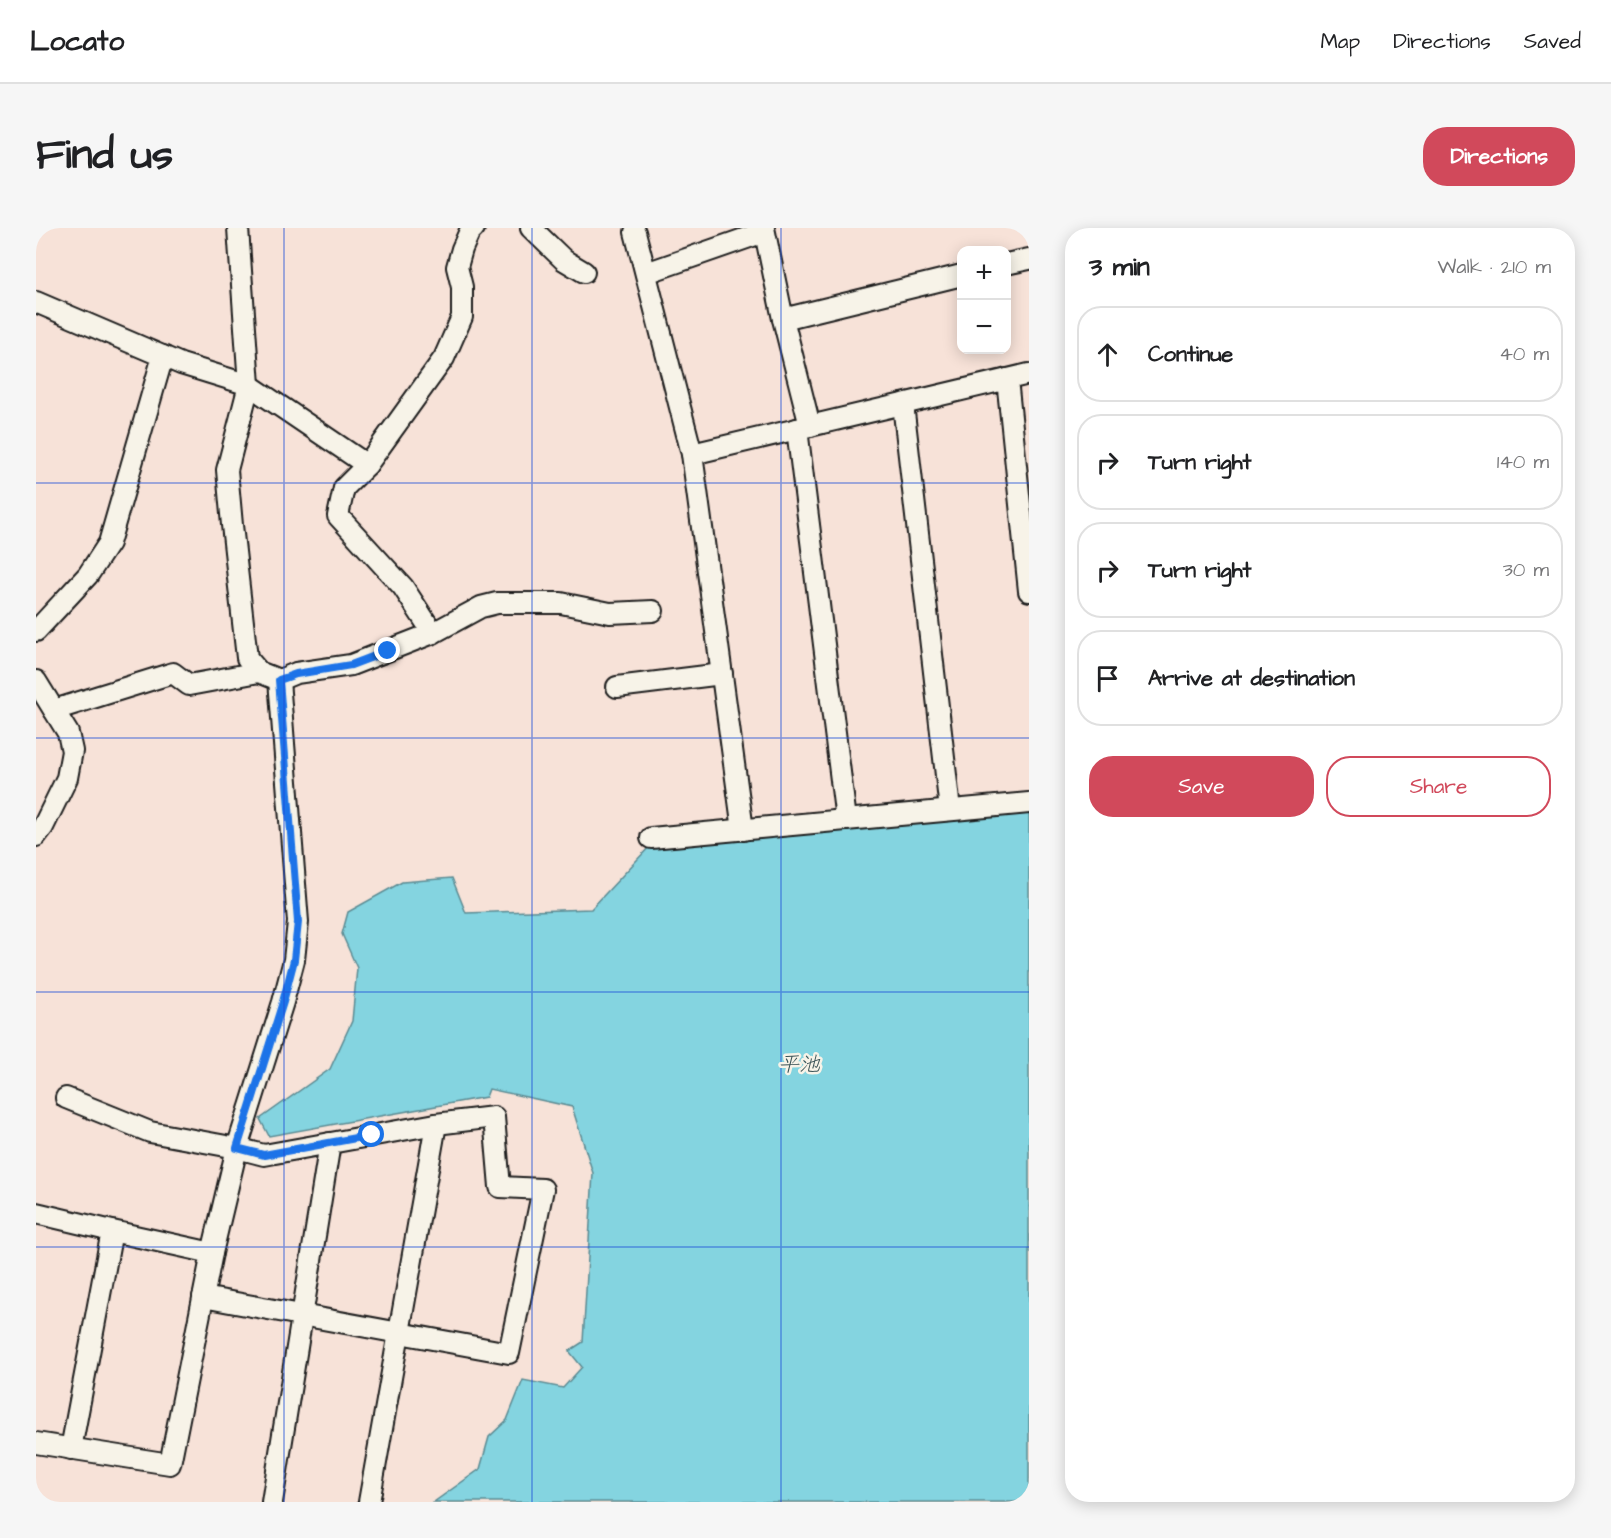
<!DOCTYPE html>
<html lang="en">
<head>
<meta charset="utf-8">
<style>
	body { margin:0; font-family:"Architects Daughter","Klee One",sans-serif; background:#f6f6f6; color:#202124 }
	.controls { position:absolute; right:18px; top:18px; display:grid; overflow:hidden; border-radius:12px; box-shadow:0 3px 15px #0003 }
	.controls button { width:54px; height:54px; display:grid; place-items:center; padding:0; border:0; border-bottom:2px solid #e0e0e0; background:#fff; color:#202124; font:30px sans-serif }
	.stop { position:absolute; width:18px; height:18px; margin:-14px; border:4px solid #1a73e8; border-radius:50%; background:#fff }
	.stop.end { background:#1a73e8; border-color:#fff; box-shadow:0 2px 6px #0008 }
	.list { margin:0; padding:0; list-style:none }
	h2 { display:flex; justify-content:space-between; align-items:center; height:78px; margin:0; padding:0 24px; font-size:26px }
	h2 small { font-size:20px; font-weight:400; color:#757577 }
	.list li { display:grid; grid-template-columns:39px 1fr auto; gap:18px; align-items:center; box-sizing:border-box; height:96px; margin:0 12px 12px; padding:0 12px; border:2px solid #e0e0e0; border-radius:24px }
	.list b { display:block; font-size:22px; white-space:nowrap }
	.list em { font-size:20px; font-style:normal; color:#757577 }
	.actions { display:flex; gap:12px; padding:18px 24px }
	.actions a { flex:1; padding:14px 0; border:2px solid #d1495b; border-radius:24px; text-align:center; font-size:21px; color:#d1495b }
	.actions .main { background:#d1495b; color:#fff }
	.icon { flex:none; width:33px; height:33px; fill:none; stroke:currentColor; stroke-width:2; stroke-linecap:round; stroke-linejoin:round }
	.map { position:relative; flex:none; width:993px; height:1274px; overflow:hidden; border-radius:24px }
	header { display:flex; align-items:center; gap:36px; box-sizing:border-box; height:84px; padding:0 30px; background:#fff; border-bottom:2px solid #e0e0e0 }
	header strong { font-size:28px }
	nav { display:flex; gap:33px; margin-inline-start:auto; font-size:21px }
	.intro { display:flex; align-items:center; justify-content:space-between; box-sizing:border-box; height:144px; padding:0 36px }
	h1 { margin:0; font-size:42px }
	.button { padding:15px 27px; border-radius:24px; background:#d1495b; color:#fff; font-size:21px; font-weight:700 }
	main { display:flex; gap:36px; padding:0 36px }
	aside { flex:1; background:#fff; border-radius:24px; box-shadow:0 3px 15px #0003 }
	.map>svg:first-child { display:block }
</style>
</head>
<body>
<header>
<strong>Locato</strong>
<nav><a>Map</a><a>Directions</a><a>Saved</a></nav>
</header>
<div class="intro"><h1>Find us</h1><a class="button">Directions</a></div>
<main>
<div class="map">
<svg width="993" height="1274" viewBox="0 0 993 1274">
	<rect width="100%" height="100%" fill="#f7e2d8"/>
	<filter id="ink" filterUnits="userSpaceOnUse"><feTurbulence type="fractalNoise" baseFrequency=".0167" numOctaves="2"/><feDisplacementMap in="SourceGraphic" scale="12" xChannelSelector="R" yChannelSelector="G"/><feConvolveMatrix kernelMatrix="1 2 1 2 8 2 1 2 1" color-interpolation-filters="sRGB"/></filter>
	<g filter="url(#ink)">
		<path fill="#84d4e0" stroke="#5a8a92" stroke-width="1.5" d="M993,581V1274H398L444,1241L453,1209L471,1192L487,1152L527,1160L546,1139L533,1123L547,1114L557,945L536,879L453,861L450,869L233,908L224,891L294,841L316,793L321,740L306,706L312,684L366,654L416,650L430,685L555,681L615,617Z"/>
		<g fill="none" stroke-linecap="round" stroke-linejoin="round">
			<g stroke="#1c1c1c" stroke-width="24">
				<g id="street">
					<path d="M495,0L528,32L548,44"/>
					<path d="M728,0L747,91L774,198"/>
					<path d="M599,4L656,226L707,602"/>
					<path d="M970,36L993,31"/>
					<path d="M610,45L728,4"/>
					<path d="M0,74L145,136L213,157L331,237"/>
					<path d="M747,91L926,47"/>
					<path d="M971,151L993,363"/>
					<path d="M867,176L914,582"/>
					<path d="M761,201L810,592"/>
					<path d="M656,226L993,146"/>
					<path d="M0,403L52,347L73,315L127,128"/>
					<path d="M397,405L367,359L302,288L308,260L331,237L408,130L426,89V59L421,39L426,21L433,5L438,0"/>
					<path d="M243,452L260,445L315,437L397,405L445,379L461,375H525L574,385L617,383"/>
					<path d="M0,453L32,505L36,523L31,550L7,599L0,608"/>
					<path d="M581,459L686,446"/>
					<path d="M18,482L137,445L153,457L223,444"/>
					<path d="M615,610L993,575"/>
					<path d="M30,870L114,904L201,920L228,927L400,896L458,889L464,959L507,961L473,1125L167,1069"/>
					<path d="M0,985L76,1003L176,1025"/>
					<path d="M0,1215L134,1236L176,1025L201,920L247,774L258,732L262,694L243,452L223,444L211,430L196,297L191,242L213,157L202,0"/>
					<path d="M35,1221L76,1003"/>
					<path d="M236,1274L294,915"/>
					<path d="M333,1274L400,896"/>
				</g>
			</g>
			<use href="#street" stroke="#f7f3e8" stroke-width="20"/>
		</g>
	</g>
	<g fill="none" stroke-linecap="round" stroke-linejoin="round" filter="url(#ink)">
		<path stroke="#1a73e8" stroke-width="8" d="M336,907L228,927L201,920L247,774L258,732L262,694L243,452L260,446L315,437L352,423"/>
	</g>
	<path fill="none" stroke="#1d4ed8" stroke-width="1.5" stroke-opacity="0.55" d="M248,0V1274M496,0V1274M745,0V1274M0,255H993M0,510H993M0,764H993M0,1019H993"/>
	<g text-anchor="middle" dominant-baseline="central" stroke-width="5" stroke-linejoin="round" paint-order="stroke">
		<g font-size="21" font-style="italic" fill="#3b5357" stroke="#f7f3e8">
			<text x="763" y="836">平池</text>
		</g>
	</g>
</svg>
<div class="controls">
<button>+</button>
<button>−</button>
</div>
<div class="stop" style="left:336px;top:907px"></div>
<div class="stop end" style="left:352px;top:423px"></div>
</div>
<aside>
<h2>3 min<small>Walk · 210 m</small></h2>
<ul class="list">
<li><svg class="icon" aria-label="ahead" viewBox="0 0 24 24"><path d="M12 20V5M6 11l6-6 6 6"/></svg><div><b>Continue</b></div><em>40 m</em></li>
<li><svg class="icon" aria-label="right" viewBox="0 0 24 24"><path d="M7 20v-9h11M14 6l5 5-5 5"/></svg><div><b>Turn right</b></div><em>140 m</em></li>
<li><svg class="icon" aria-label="right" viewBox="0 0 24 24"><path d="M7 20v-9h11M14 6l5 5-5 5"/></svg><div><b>Turn right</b></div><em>30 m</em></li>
<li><svg class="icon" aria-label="arrive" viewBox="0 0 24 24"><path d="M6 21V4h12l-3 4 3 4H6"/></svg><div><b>Arrive at destination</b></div></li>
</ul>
<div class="actions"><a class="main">Save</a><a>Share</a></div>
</aside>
</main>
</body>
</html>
